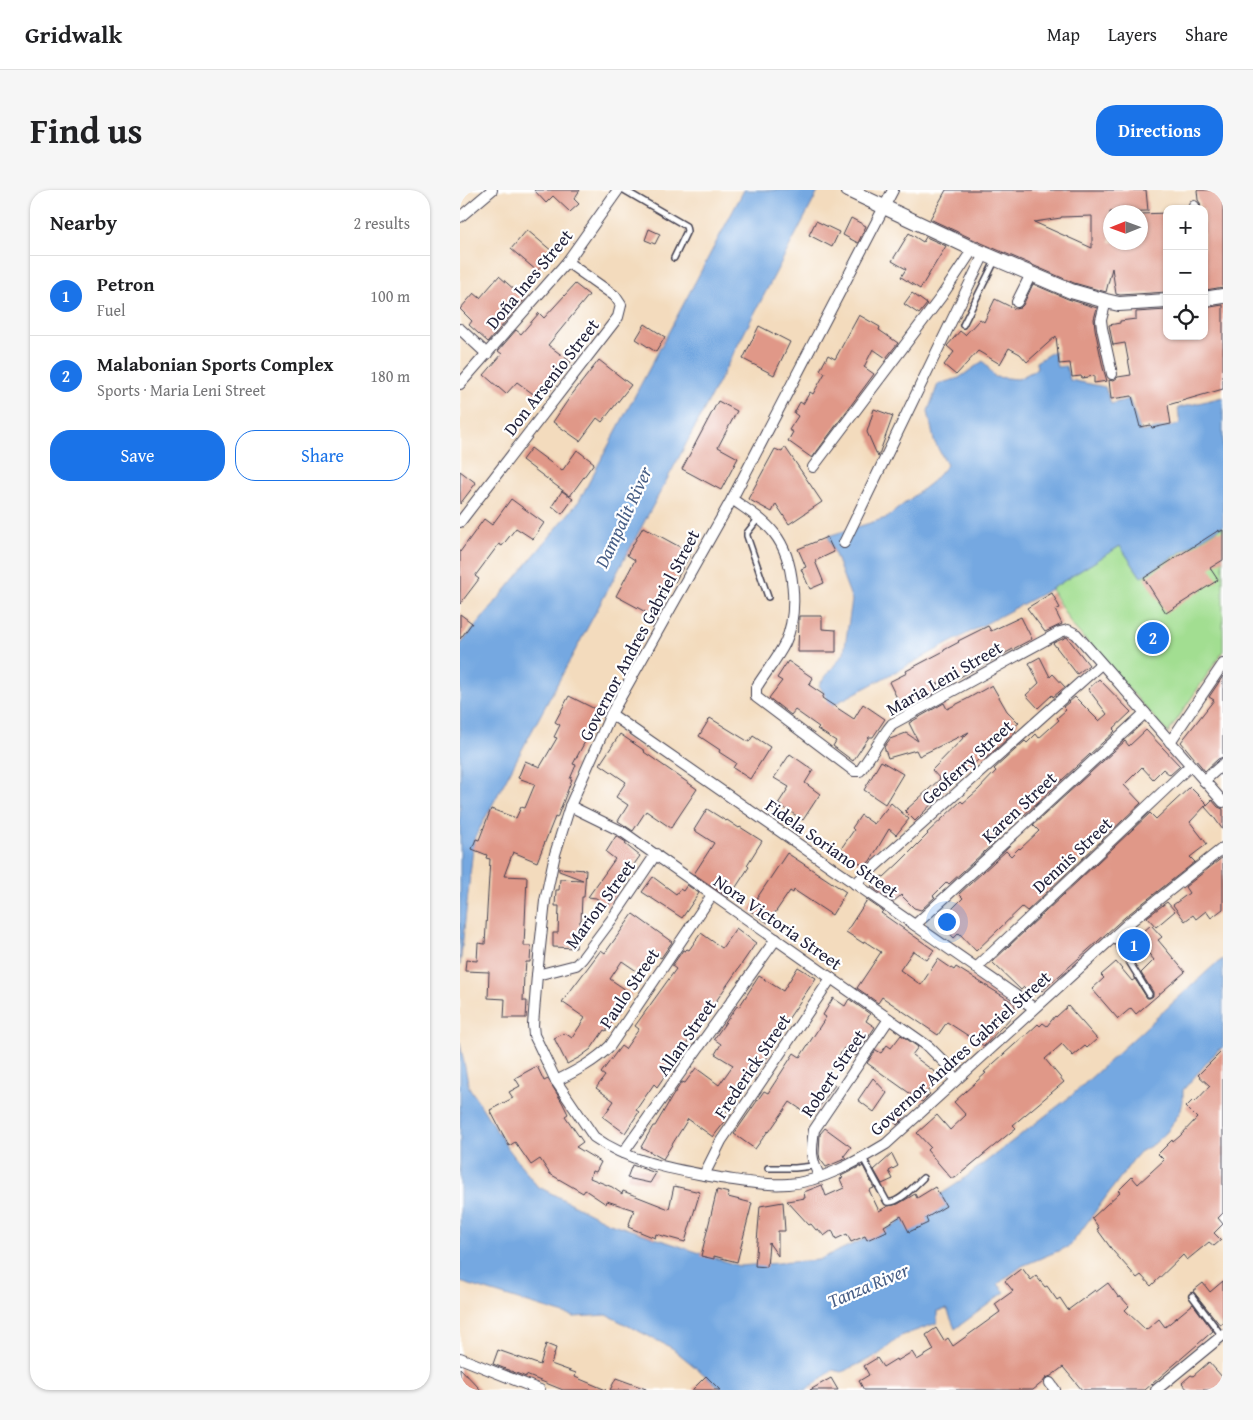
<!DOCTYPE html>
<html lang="en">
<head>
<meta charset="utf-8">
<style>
	body { margin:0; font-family:"Gentium Book Plus",serif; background:#f6f6f6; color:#202124 }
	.controls { position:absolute; right:15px; top:15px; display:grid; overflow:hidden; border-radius:10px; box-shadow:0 1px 4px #0004 }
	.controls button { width:45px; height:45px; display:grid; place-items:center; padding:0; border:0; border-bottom:1px solid #e0e0e0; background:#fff; color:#202124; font:25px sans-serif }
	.compass { position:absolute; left:643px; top:15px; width:45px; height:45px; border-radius:50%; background:#fff; box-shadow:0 1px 4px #0004; rotate:269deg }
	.you { position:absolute; left:486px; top:731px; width:18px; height:18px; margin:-12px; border:4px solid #fff; border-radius:50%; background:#1a73e8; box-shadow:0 0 0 8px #1a73e833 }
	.badge { display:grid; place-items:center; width:32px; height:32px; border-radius:50%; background:#1a73e8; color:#fff; font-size:16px; font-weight:700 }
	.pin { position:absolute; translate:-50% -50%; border:2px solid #fff; box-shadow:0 1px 5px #0006 }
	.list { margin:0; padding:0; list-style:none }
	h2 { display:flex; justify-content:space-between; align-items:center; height:65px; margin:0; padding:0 20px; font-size:21px }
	h2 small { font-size:16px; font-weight:400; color:#757577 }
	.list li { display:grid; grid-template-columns:32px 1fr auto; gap:15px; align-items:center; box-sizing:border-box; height:80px; padding:0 20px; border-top:1px solid #e0e0e0 }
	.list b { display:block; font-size:19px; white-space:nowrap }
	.list p { margin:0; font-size:16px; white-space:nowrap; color:#757577 }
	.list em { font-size:16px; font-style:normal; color:#757577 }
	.actions { display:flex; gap:10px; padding:15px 20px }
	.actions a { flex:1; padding:11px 0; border:1px solid #1a73e8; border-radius:20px; text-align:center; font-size:18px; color:#1a73e8 }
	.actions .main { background:#1a73e8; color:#fff }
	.icon { flex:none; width:28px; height:28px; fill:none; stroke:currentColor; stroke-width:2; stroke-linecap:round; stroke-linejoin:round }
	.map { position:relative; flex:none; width:763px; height:1200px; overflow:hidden; border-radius:20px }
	header { display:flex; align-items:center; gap:30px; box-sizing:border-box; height:70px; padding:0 25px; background:#fff; border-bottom:1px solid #e0e0e0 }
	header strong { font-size:24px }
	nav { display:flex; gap:28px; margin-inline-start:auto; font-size:18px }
	.intro { display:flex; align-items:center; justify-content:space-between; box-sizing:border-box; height:120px; padding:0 30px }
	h1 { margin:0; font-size:35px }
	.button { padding:12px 22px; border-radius:20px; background:#1a73e8; color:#fff; font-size:18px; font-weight:700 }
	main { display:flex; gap:30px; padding:0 30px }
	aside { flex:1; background:#fff; border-radius:20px; box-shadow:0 1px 4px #0004 }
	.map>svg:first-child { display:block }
</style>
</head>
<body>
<header>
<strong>Gridwalk</strong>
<nav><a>Map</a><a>Layers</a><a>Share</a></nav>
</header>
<div class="intro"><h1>Find us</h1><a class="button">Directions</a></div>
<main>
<aside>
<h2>Nearby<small>2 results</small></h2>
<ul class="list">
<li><span class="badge">1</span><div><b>Petron</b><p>Fuel</p></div><em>100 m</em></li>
<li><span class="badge">2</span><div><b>Malabonian Sports Complex</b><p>Sports · Maria Leni Street</p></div><em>180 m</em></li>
</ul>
<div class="actions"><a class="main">Save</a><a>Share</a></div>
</aside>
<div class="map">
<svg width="763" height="1200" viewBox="0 0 763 1200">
	<rect width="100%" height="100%" fill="#fff"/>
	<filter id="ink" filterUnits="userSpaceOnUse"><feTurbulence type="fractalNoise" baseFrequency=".02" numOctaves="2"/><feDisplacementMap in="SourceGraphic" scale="10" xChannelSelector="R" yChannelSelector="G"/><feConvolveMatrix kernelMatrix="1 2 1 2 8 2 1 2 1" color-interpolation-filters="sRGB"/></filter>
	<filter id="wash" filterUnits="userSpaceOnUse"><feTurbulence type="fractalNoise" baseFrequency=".0096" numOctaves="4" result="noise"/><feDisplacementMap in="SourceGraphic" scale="20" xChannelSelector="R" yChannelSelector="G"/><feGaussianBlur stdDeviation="1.12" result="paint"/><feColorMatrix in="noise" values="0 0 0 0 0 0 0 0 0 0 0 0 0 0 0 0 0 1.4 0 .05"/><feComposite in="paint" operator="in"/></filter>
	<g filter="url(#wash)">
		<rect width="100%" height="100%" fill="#f3dbbd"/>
		<path fill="#a2de91" stroke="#628066" d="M763,336V461L708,543L612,435L591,399L660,356L681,387Z"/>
		<g fill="#74a8e1" stroke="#4b658e">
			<path d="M284,0H359L225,256L14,649L0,776V455L119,311Z"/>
			<path d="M594,161L597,177L606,176L610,190L645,197L651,214L669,209L681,242L720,234L718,218L763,207V336L681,387L660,356L591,399L371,516L359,495L384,463L392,410L368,346L426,328L473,291L487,275L474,251L468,221L478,194L499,188L523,171L535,187L558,189L577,179L576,172Z"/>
			<path d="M763,769V858L758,860L723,900V911L721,920L707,942L694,954L680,962L673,970L610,1056L562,1076L538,1094L545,1102L495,1139L487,1119L477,1121V1133L441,1146L418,1165L382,1182L373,1180L346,1200H263L212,1158L147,1125L114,1127L0,1092V853L9,897L47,957L77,996L147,1032L279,1076L358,1070L431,1037L498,993L611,906L753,776Z"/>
		</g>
		<g id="blocks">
			<g fill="#e09888" fill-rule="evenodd">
				<path d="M74,0H120L114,9L119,14L110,22L93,6L86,13Z"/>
				<path d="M486,0H686L688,21L650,22V52H680V24L707,23V102L660,105L656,104L652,78L646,102L614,93L517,51L470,29ZM632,26V58L574,32L601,28V27Z"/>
				<path d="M737,0H763V97L746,100L744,79V19H741L740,13L738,10Z"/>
				<path d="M391,28L406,36L398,53L383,45Z"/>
				<path d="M356,31L379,42L372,57L349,45Z"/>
				<path d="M189,39L200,44L195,54L185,50Z"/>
				<path d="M67,40L93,62L77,81L51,59Z"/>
				<path d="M449,43L463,52L466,47L486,56L460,99L441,87L446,79L432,71Z"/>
				<path d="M39,86L65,109L28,152L9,135L12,131L0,119L14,103L20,108Z"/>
				<path d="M115,94L129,105L88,155L111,172L90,200L88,199L80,209L57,192L46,204L24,185L42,164L38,161L56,140L61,144L79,123L84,128Z"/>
				<path d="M573,94L608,109L637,118L634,129L635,139L643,178L647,191L634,193V186L622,188L621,186L612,187L610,173L599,174L596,146L567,172L560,164L549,158L540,174L518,161L496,185L484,175L494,162L487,156L500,141L505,145L520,129L524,132L535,109L555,119L560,118L563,115Z"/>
				<path d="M452,103L467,114L459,124L444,114Z"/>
				<path d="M763,115V199L708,215L711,234L692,238L691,235L680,237L672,206L651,209L649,190L653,191L658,187L671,185L665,153L653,155L649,135L660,133V131L676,129V122L707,120V146H744V118Z"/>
				<path d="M399,125L420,137L419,140L438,153L426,168L413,159L404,177L414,184L352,268L328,251L333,242L329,240L338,226L334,223L340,212L343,214L350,202L353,204L365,183L360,180L368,165L375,169Z"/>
				<path d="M185,134L205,147L196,162L176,149Z"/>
				<path d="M299,136L330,152L314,185L283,169Z"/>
				<path d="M139,170L171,195L142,232L137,228L120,251L93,232L110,207Z"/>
				<path d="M258,211L277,221L258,257L278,268L261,300L222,279Z"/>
				<path d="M414,219L433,226L418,267L407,242Z"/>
				<path d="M325,257L362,312L329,334L316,314L312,322L288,309L315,259L322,262Z"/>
				<path d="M71,258L102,281L117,260L134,273L110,306L62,270Z"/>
				<path d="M0,281L16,293L0,314Z"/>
				<path d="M102,301L113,309L102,324L92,316Z"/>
				<path d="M51,309L84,333L73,349L56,338L42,356L39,354L15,386L19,389L0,414V362L24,329L32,335Z"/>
				<path d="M183,337L231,363L215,392L212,390L193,426L156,406L175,370L167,365Z"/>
				<path d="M759,340V342L763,340V370L750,378L758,390L706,423L684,388Z"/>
				<path d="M367,347L374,362L355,371L364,393L350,399L341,379L346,377L338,359Z"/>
				<path d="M592,403L600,418L595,420L602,434L585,442L567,418Z"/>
				<path d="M0,424L12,433L0,449Z"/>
				<path d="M339,426H362V439L376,440V462H338Z"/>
				<path d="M561,427L572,449L498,488L496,485L475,495L478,501L443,520L429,492L447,483L446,481L484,461V460L499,452L498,451L528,436L531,441Z"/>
				<path d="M607,447L629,475L617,484L593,453Z"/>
				<path d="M580,467L590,487L593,484L605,497L593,507L592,505L578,518L566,505L579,493L569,473Z"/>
				<path d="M328,471L353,488L349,495L364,505L362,508L394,529L403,514L425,529L413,547H409L393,571L373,556L376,551L357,539L359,537L335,520L331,525L309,508L322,491L317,488Z"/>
				<path d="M763,486V567L758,569L745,581L721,552L754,510L749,507Z"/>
				<path d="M639,489L671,522L653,539L655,541L564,625L560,621L547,633L532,646L536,651L489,694L487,692L473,706L475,707L461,720L454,718L441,705L433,712L411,696L422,686L424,687L439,673L468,644L467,643L501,611L503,613L518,600L536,581L534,579L565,551L567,553L576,544L579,548L599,530L597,528L606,520L603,517L615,507L639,531L647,524L628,499Z"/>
				<path d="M532,495L547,521L559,533L553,538L556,541L525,569L522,566L507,581L505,580L455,631L445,621L480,589L472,580L509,542L459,566L456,560L428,568L424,557L430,549L446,543L458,551L449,533L484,513L487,519L507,509Z"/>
				<path d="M109,506L141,522L113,574L116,575L110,589H112L97,628L95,627L77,672L53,662L44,686L67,687L64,756H71L70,772H66L65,784H64L63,811H67L66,828H44L45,809L28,808L29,782L5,781L6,770L17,771L18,753L25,754L30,669L26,668L27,665L12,659L16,649L19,650L31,619L56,628L61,617L65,618L75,594L58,588L65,571L80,577L97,548L94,547L100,535L95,532Z"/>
				<path d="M250,528L289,552L293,546L310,557L290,589L273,578L276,573L259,562L260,560L239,546Z"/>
				<path d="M686,540L720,576L710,585L703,579L693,589L682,577L664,595L681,613L567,721L562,717L516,761L499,743L494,748L481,734L493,722L491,720L503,708L499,704L546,661L551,666L559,658L560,659L579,641L573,635L665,551L669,556Z"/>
				<path d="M160,544L185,561L184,562L237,599L211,638L186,621L173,641L158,631L168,615L156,607L166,592L140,574Z"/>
				<path d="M330,564L353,580L345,593L360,604L343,630L318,614L329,597L314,588Z"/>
				<path d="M421,571L443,584L425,614L404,600Z"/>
				<path d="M730,597L747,614L730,632L747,654L730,667L735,672L665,727L582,801L580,799L572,806L564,797L561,800L532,772L690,623L696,629Z"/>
				<path d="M752,610L758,617L763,619V640L753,626L745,617Z"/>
				<path d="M431,613L449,629L436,645L429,639L410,671L404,676L380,660L394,640L392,638L401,625L414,634Z"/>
				<path d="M247,619L266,631L267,630L279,638L280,637L302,651L287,675L289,677L269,708L234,684L254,653L234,640Z"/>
				<path d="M156,646L166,652L165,654L180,666L154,702L157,704L148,716L136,708L128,707L155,669L146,662Z"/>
				<path d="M327,663L386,702L372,725L334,700L333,703L330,701L308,733L289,720Z"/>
				<path d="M763,667V719L751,728L746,721L736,729L733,725L725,731L713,715L729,703L725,697Z"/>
				<path d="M99,678L126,680L124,707H122L121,731H120L119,743H117L116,758L93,757V743H98L99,716H95L96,700H99L100,689L123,690L99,681Z"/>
				<path d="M193,687L216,704L220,699L223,701L227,695L239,703L222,728L182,702Z"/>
				<path d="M407,710L423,721L421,723L474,760L467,770L453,761L440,780L461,795L478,769L494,780L496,777L554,813L556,822L524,856L487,832L478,845L422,807L418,813L397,798L421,762L404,751L403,753L386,742Z"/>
				<path d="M707,712L715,721L696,737L687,727Z"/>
				<path d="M173,724L212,752L201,768L195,764L181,784L162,771L150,789L172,804L146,841L144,840L131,859L120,867L107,874L94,848L105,843L112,848L125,828L102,812L141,760L145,763Z"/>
				<path d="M691,735L702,747L698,750L725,782L676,824L671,818L658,829L632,799L644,788L641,785L656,772L672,791L675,789L687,808H690L693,806V802L681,783L694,770L676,748Z"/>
				<path d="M276,738L296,753L197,897L194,894L176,920L179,922L165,943L143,927L154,911L136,898L145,886L141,883L161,856L165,859L179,839L175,836L216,779L212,776L223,760L225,761L227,759L229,760L241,743L262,758Z"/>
				<path d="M338,777L356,788L316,847L319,848L306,869L293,888L289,886L265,920L271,924L253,947L228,929L203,969L181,957L193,936H195L212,907L222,892L225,893L236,878L259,895L273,875L255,864L261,854L254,849L277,816L279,817L299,786L323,801Z"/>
				<path d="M373,808L385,816L389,809L410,824L406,831L415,837L396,866L384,858L365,888L375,895L352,927L330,912L309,942L308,941L295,959L274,944L304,901L308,903L334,863L340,867L366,827L363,825Z"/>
				<path d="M608,816L637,849L627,858L625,856L613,866L602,854L585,869L604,892L553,935L556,938L495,988H491L467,960L470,957L457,943L477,925L490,940L506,925L494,912L526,883L524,882L564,846H565L578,834L580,836L583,833L587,836L595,826L596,827Z"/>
				<path d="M441,845L458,857L452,865L479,885L467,902L470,904L462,912L407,873L416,860L421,863L427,855L431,858Z"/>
				<path d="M763,860V1023L758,1028L763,1034L754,1043L761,1050L754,1056L749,1052L727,1070L723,1065L691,1096L681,1085L677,1088L653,1061L637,1039L639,1038L632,1028L660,1002L658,1001L672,987L678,994L704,970L698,964L712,950L713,952L720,946L737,928L726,917L733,910L735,912L750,896L738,885Z"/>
				<path d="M77,876L84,891L88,889L102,912L108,924L105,926L123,952L116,957L141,972L136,982L132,981L130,988L152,997L162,1004L163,1001L209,1019L214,996L240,1002L225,1052L196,1044L195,1048L168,1037L174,1020L147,1011L146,1014L125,1000L123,1003L90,984L80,969L71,975L55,952L49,956L30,920L53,908L49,902L60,896L55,888Z"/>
				<path d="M413,888L427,903L414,922L398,910Z"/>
				<path d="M441,918L446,923V926L437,935L431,928Z"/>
				<path d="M365,938L391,957L384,966L387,968L366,977L360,969L359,964L360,944Z"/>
				<path d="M432,964L438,976L429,981L433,989L422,994L414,980Z"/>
				<path d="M172,975L196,983L190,993L167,988Z"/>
				<path d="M401,976L400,978L403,976L414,998L409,1000L419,1021L428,1016L438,1014L455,1004L457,1008L475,997L486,1016L466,1028L468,1033L449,1042L441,1026L424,1036L427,1041L407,1050L405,1046L391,1052L387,1044L376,1049L372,1040L364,1046L358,1039L356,1040L351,1034L349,1035L327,1011L345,1008L344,1002L362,995L366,1006L384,998L380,989L383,988L381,986Z"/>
				<path d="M257,1000L269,1003L268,1007L292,1013L277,1072L254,1066V1069L241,1066Z"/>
				<path d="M323,1012L325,1041H318V1066L309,1053L307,1077L295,1076L300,1016Z"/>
				<path d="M562,1078L571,1090L576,1086L585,1097L587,1096L597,1110L600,1108L608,1120L635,1100L636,1102L648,1093L659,1108L660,1106L669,1116L665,1120L686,1140L699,1129L705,1137L733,1114L753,1141L685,1200H622L603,1177L591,1186L586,1188L583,1192L573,1200H404L399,1191L409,1185L404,1176L417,1168L423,1177L436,1169L437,1171L452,1162L457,1170L474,1160L466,1145L476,1138L484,1151L488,1148L493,1156L540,1122L535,1114L553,1101L545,1091Z"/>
				<path d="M763,1091V1133L760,1135L733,1101L743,1093L750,1102Z"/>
				<path d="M86,1154L96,1158L91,1174L116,1183L115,1187L146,1200H103L66,1185V1187L33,1174L38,1160L80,1175Z"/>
				<path d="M749,1172L763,1188V1200H728L722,1193L731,1185L733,1186Z"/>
				<path d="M0,1178L21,1200H0Z"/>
				<path d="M246,1186L260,1200H232Z"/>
				<path d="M156,1188L186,1199V1200H150Z"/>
				<path d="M371,1188L378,1200H350Z"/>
			</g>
		</g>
	</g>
	<g filter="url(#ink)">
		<use href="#blocks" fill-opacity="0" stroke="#413e4e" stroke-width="1"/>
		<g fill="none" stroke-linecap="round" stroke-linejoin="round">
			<g stroke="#413e4e" stroke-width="8">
				<g id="lane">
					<path d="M164,0L226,36L227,41L214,68"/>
					<path d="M503,135L535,71"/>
					<path d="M298,329L287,343V346L308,407"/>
					<path d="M654,747L689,804"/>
					<path d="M403,968L427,1012C438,1015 455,995 463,988"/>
					<path d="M308,978H335L353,976"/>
					<path d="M732,1106L762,1146"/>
				</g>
			</g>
			<g stroke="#413e4e" stroke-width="12">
				<g id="street">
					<path d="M433,0L272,309L151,524L110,616L95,664L85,711L77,785L73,835L74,845L78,853L96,891L134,947C170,973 217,980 260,988C282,991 305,996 328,994C361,992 398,971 426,954L670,732L763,658"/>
					<path d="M734,16V19"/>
					<path d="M0,27L32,0"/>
					<path d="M646,111L641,130L642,138L652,184"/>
					<path d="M557,112L571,84"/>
					<path d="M0,139L27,164"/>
					<path d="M0,194L107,72L158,0"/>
					<path d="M353,277L481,107L513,59"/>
					<path d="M272,309C286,319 303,329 314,343C335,369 339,423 325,453C317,469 305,483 296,498V507L394,581H400L428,539L432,534L600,442L608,440L616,444L763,612"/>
					<path d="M0,332L158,127L161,115L155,106L107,72"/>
					<path d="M384,353L524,64"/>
					<path d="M151,524L574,818"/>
					<path d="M710,552L763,474"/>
					<path d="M744,591L763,574"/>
					<path d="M110,616L163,642L469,857L486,874L495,890"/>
					<path d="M395,694L641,474"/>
					<path d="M455,735L685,523"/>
					<path d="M516,778L730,576"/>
					<path d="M77,785L116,775L122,769L152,729L196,664"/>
					<path d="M96,891C116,881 134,872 150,856L252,705"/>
					<path d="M163,963L316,749"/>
					<path d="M244,985L261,951L371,788"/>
					<path d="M360,987C350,969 351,960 354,940L429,829"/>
					<path d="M0,1168L80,1200"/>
					<path d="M590,1193L595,1200"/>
					<path d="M696,1200L763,1145"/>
				</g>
			</g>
			<g stroke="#413e4e" stroke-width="16">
				<g id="secondary">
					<path d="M388,0L513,59L611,101L646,111L659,114L707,111"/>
					<path d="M744,109L763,106"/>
				</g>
			</g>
			<use href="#lane" stroke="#fff" stroke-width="5"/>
			<use href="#street" stroke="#fff" stroke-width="10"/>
			<use href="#secondary" stroke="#fff" stroke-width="14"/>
		</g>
	</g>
	<g text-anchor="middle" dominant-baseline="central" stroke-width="4.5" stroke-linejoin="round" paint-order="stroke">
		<g font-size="18" fill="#22223b" stroke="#fff">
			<text transform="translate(69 89) rotate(-50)">Doña Ines Street</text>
			<text transform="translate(91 187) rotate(-52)">Don Arsenio Street</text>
			<text transform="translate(179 445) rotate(-62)">Governor Andres Gabriel Street</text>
			<text transform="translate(484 488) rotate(-30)">Maria Leni Street</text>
			<text transform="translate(507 572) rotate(-42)">Geoferry Street</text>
			<text transform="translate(559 617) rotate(-43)">Karen Street</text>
			<text transform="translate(372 658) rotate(35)">Fidela Soriano Street</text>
			<text transform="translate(612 665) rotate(-43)">Dennis Street</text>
			<text transform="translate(140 714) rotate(-54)">Marion Street</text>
			<text transform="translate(318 732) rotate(35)">Nora Victoria Street</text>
			<text transform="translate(169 798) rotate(-56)">Paulo Street</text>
			<text transform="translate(226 847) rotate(-55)">Allan Street</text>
			<text transform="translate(500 863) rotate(-42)">Governor Andres Gabriel Street</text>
			<text transform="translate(292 876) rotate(-56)">Frederick Street</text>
			<text transform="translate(373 883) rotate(-56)">Robert Street</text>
		</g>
		<g font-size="19" font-style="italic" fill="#475e86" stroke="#fff">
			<text transform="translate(163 327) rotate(-65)">Dampalit River</text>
			<text transform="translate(408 1095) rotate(-23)">Tanza River</text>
		</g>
	</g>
</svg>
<div class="controls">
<button>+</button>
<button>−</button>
<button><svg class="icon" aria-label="locate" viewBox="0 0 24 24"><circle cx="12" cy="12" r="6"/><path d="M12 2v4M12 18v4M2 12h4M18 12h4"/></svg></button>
</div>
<svg class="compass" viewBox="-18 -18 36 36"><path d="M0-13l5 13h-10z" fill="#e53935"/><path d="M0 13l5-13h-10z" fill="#757577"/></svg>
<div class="you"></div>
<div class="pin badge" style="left:674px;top:755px">1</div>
<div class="pin badge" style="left:693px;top:448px">2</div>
</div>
</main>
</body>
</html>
